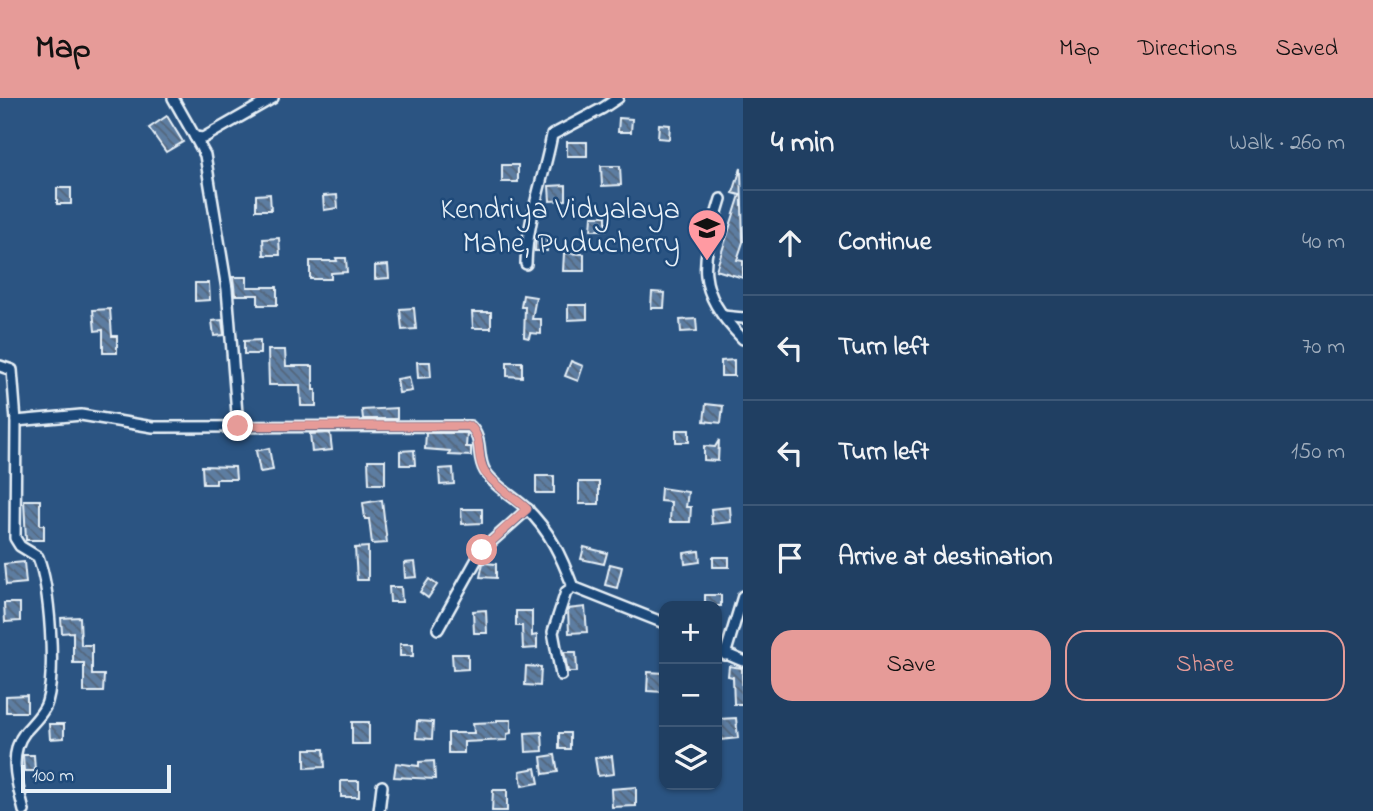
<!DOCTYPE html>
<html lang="en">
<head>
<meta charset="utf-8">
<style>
	body { margin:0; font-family:"Indie Flower",sans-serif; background:#2d4a6b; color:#f1f3f6 }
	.controls { position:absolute; right:21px; bottom:21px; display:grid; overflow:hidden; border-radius:14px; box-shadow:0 2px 5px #0004 }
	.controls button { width:63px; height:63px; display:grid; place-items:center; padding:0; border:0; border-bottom:2px solid #3d5877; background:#203f62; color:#f1f3f6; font:35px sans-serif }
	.scale { position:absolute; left:21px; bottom:18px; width:150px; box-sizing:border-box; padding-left:7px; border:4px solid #e8f1f8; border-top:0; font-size:19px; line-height:24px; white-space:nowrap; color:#e8f1f8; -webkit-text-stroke:5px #1f4a7a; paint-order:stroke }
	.stop { position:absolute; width:21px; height:21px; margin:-16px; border:5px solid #e69b98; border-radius:50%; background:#fff }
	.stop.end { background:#e69b98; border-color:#fff; box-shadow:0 2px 7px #0008 }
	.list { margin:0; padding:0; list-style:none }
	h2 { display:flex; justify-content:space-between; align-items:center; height:91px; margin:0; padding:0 28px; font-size:30px }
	h2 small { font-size:23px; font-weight:400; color:#a2afbe }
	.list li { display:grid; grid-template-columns:46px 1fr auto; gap:21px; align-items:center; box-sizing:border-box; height:105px; padding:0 28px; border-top:2px solid #3d5877 }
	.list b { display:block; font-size:26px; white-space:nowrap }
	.list em { font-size:23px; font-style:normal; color:#a2afbe }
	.actions { display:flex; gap:14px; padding:21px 28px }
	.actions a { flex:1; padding:16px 0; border:2px solid #e69b98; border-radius:21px; text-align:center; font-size:24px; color:#e69b98 }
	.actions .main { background:#e69b98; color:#111 }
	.icon { flex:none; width:38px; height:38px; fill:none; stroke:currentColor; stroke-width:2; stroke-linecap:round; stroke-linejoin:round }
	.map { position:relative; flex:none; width:743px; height:713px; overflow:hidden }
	header { display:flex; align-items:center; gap:42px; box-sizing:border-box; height:98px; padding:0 35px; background:#e69b98; color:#111 }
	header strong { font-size:33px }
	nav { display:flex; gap:38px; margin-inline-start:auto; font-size:24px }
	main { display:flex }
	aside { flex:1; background:#203f62 }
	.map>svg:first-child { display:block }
</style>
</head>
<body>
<header>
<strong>Map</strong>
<nav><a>Map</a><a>Directions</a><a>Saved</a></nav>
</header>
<main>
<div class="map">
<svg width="743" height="713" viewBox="0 0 743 713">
	<defs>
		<pattern id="building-back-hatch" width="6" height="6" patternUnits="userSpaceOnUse" patternTransform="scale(1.75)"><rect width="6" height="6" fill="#5d7da1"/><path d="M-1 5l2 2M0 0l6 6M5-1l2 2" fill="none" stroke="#53657a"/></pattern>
	</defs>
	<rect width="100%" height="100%" fill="#2b5482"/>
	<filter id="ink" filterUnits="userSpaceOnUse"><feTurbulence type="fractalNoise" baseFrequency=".0143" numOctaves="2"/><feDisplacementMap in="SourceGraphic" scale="14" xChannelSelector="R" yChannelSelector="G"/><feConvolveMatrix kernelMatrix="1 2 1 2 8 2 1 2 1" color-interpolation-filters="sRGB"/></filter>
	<g filter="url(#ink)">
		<g fill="url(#building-back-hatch)" stroke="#e8f1f8" stroke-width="2">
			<path d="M167,18L183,44L166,54L149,30Z"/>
			<path d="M619,20L632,21L631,34H618Z"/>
			<path d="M659,26L670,27L669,41L658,40Z"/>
			<rect x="567" y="44" width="20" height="14"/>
			<rect x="502" y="67" width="16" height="17"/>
			<path d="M601,68H620L621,87L602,88Z"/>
			<path d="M741,70L743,144L737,162L743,163V180L716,172L740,97L733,95Z"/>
			<path d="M566,87V102L550,103L549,88Z"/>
			<rect x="57" y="90" width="14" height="16"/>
			<path d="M270,96L271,112H256V97Z"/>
			<path d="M337,97L338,110L324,112L323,98Z"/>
			<path d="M592,118H606V132H591Z"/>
			<path d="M536,137H547V153H535Z"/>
			<path d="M279,140L280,157H264L263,141Z"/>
			<path d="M564,155L584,156V173H563Z"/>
			<path d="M336,160H346L347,174L331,175V181H310V163H337Z"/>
			<path d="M388,167L389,180L375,181V168Z"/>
			<path d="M233,179H247V189H277V207H258V197H235Z"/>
			<path d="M195,185H209L210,202L195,203Z"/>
			<path d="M652,194L665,195L664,210H651Z"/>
			<path d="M523,197L536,199L532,221H541V236L530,235L529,240L524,239L525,209H521Z"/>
			<path d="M568,207H587V221L568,222Z"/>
			<path d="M414,210L416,231L402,232L400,211Z"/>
			<path d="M110,211L112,238H117V255H103V232L95,233L93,212Z"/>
			<path d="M472,214H491V230H473Z"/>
			<path d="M696,221L697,233L681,234L680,222Z"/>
			<path d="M222,222L224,237L214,238L212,223Z"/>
			<path d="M260,242V256H244V243Z"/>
			<path d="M268,252H285L286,268H313V292H316V308H301L300,287H269Z"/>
			<path d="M734,262V278H721V263Z"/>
			<path d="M571,263L583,268L578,283L565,278Z"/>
			<path d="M417,264H430L431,279L418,280Z"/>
			<path d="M507,264H522V279L507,278Z"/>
			<path d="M409,279L412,293L399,295L397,281Z"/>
			<path d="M706,306L723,308L721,325L704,323Z"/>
			<path d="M397,310V321H363L362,312Z"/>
			<rect x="676" y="332" width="13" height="12"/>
			<path d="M330,335L332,352L312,354L310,336Z"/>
			<path d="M426,335H467L466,349H471V358L449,357L450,353L425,351Z"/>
			<path d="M719,342L718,363L704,362V348L715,349Z"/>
			<path d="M269,350L273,372L260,374L256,353Z"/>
			<path d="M414,352L415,367H400V353Z"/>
			<path d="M368,362H385V386H369Z"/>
			<path d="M202,368L235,369L236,381H216V386H203Z"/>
			<path d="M453,370L454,386L440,387L439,371Z"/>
			<rect x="536" y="378" width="18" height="17"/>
			<rect x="579" y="384" width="20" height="22"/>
			<path d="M661,390L688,394L686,409H691L690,424H670L671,404L660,403Z"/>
			<path d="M24,402H40V427H44V442H26Z"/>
			<path d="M382,402L387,445L372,446L369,421H365L363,405Z"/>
			<path d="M730,409L731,424L712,426L711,411Z"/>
			<path d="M461,411H482V425L462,426Z"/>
			<path d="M368,449V482H357L355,450Z"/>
			<path d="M584,449L607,455L604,466L581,461Z"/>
			<path d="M699,453L700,464L685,466L684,455Z"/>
			<rect x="713" y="459" width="16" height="10"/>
			<path d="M24,464L26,485L6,487L4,466Z"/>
			<path d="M415,464L417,479L405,480L404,465Z"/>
			<path d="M483,465L496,466V480L480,479Z"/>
			<path d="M610,466L622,469L617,490L605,487Z"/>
			<path d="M429,481L437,487L428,500L420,494Z"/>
			<path d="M389,489H401L402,504H390Z"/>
			<rect x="705" y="497" width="16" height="11"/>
			<path d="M4,505H20V523L5,524Z"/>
			<path d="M585,509L587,534L569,535L568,511Z"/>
			<path d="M486,512L487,535H474L473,513Z"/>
			<path d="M516,513H532V538L537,537V550L523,551L522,528H516Z"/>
			<path d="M80,519L81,547H92V577H104L103,594H84V565H73V534L62,535L61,520Z"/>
			<rect x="400" y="546" width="13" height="12"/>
			<path d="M564,554H576L577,574H568Z"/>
			<path d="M452,556H468V571L453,572Z"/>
			<path d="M526,568L541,569L540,588L525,587Z"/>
			<path d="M729,568L742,570L743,606H734L733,579L728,578Z"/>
			<path d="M648,574L664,575V594L647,593Z"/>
			<path d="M27,597V614H6V598Z"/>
			<path d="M736,620L738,640L721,642L719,621Z"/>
			<path d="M497,622H511V635L507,636V642L464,644V655H448V635H474L473,625L497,624Z"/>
			<path d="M417,623L433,624L432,641L416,640Z"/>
			<rect x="352" y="624" width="17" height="22"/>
			<path d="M49,626H64V640L50,641Z"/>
			<path d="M542,634L543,653L526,654L525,635Z"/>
			<rect x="559" y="635" width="11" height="16"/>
			<path d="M305,651H324L325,669L305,670Z"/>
			<path d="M23,657H34L35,673H24Z"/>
			<path d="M555,657L558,674L543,676L541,659Z"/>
			<path d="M612,658L614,676L598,678L595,660Z"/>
			<path d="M434,663L435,681L394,679L396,665L419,668V664Z"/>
			<path d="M536,670L539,685L522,688L520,673Z"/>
			<rect x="341" y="683" width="18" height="16"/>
			<path d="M636,689V708L612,709L611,691Z"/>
			<path d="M493,692H507V713H492Z"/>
		</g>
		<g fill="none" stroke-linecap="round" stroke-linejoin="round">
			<g stroke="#e8f1f8" stroke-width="14">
				<g id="street">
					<path d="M173,0L195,39L203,40L273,0"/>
					<path d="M195,39L205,57L227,191L238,328"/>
					<path d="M721,101C702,164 692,189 743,241"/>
					<path d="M526,166C527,122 544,80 552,37L603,10L618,0"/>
					<path d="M723,218L743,220"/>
					<path d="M0,268L12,272L16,323L15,440L20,448L38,459C50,489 56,573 47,604C44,615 32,626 25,634C7,657 18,688 24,713"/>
					<path d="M16,323L81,317L153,329L470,328C484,342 476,358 485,373C494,388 513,398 526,410C550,433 561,458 573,489L664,525"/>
					<path d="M438,531L482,452L528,411"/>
					<path d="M717,552L743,563"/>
					<path d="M725,557L743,498"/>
					<path d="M561,577L553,534L566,494L573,489"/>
					<path d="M379,713L382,688"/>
				</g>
			</g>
			<use href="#street" stroke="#1f4a7a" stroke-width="9"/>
		</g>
	</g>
	<g fill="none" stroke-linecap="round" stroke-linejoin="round" filter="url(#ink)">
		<path stroke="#e69b98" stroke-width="9" d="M238,328H470C484,342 475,359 485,374C495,388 515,400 527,411L482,452"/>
	</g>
	<defs>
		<g id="school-pin" transform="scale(2.0125)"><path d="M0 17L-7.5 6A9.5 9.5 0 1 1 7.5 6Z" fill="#ff9aa2" stroke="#1f4a7a"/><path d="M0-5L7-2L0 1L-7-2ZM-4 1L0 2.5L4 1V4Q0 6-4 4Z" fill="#111"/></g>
	</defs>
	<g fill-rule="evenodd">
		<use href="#school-pin" x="707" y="130"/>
	</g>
	<g text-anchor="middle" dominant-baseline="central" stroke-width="5" stroke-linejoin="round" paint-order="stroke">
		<g font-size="30" fill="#e8f1f8" stroke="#1f4a7a" text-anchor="end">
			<text x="680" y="113">Kendriya Vidyalaya<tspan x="680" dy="34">Mahe, Puducherry</tspan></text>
		</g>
	</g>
</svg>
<div class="controls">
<button>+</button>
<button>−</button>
<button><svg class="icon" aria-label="layers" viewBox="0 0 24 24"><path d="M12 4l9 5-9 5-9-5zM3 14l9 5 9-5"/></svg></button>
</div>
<div class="scale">100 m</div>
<div class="stop" style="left:482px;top:452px"></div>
<div class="stop end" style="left:238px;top:328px"></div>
</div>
<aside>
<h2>4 min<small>Walk · 260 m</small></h2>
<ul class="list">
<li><svg class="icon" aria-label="ahead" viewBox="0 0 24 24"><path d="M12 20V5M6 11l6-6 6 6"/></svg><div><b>Continue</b></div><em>40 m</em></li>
<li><svg class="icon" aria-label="left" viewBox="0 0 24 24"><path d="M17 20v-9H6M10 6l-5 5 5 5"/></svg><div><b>Turn left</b></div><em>70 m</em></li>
<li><svg class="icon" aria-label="left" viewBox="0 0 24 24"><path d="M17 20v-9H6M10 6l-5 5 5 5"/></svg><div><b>Turn left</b></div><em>150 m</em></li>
<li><svg class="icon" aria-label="arrive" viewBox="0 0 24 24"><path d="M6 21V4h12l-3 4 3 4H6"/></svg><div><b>Arrive at destination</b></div></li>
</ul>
<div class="actions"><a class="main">Save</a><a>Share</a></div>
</aside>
</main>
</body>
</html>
